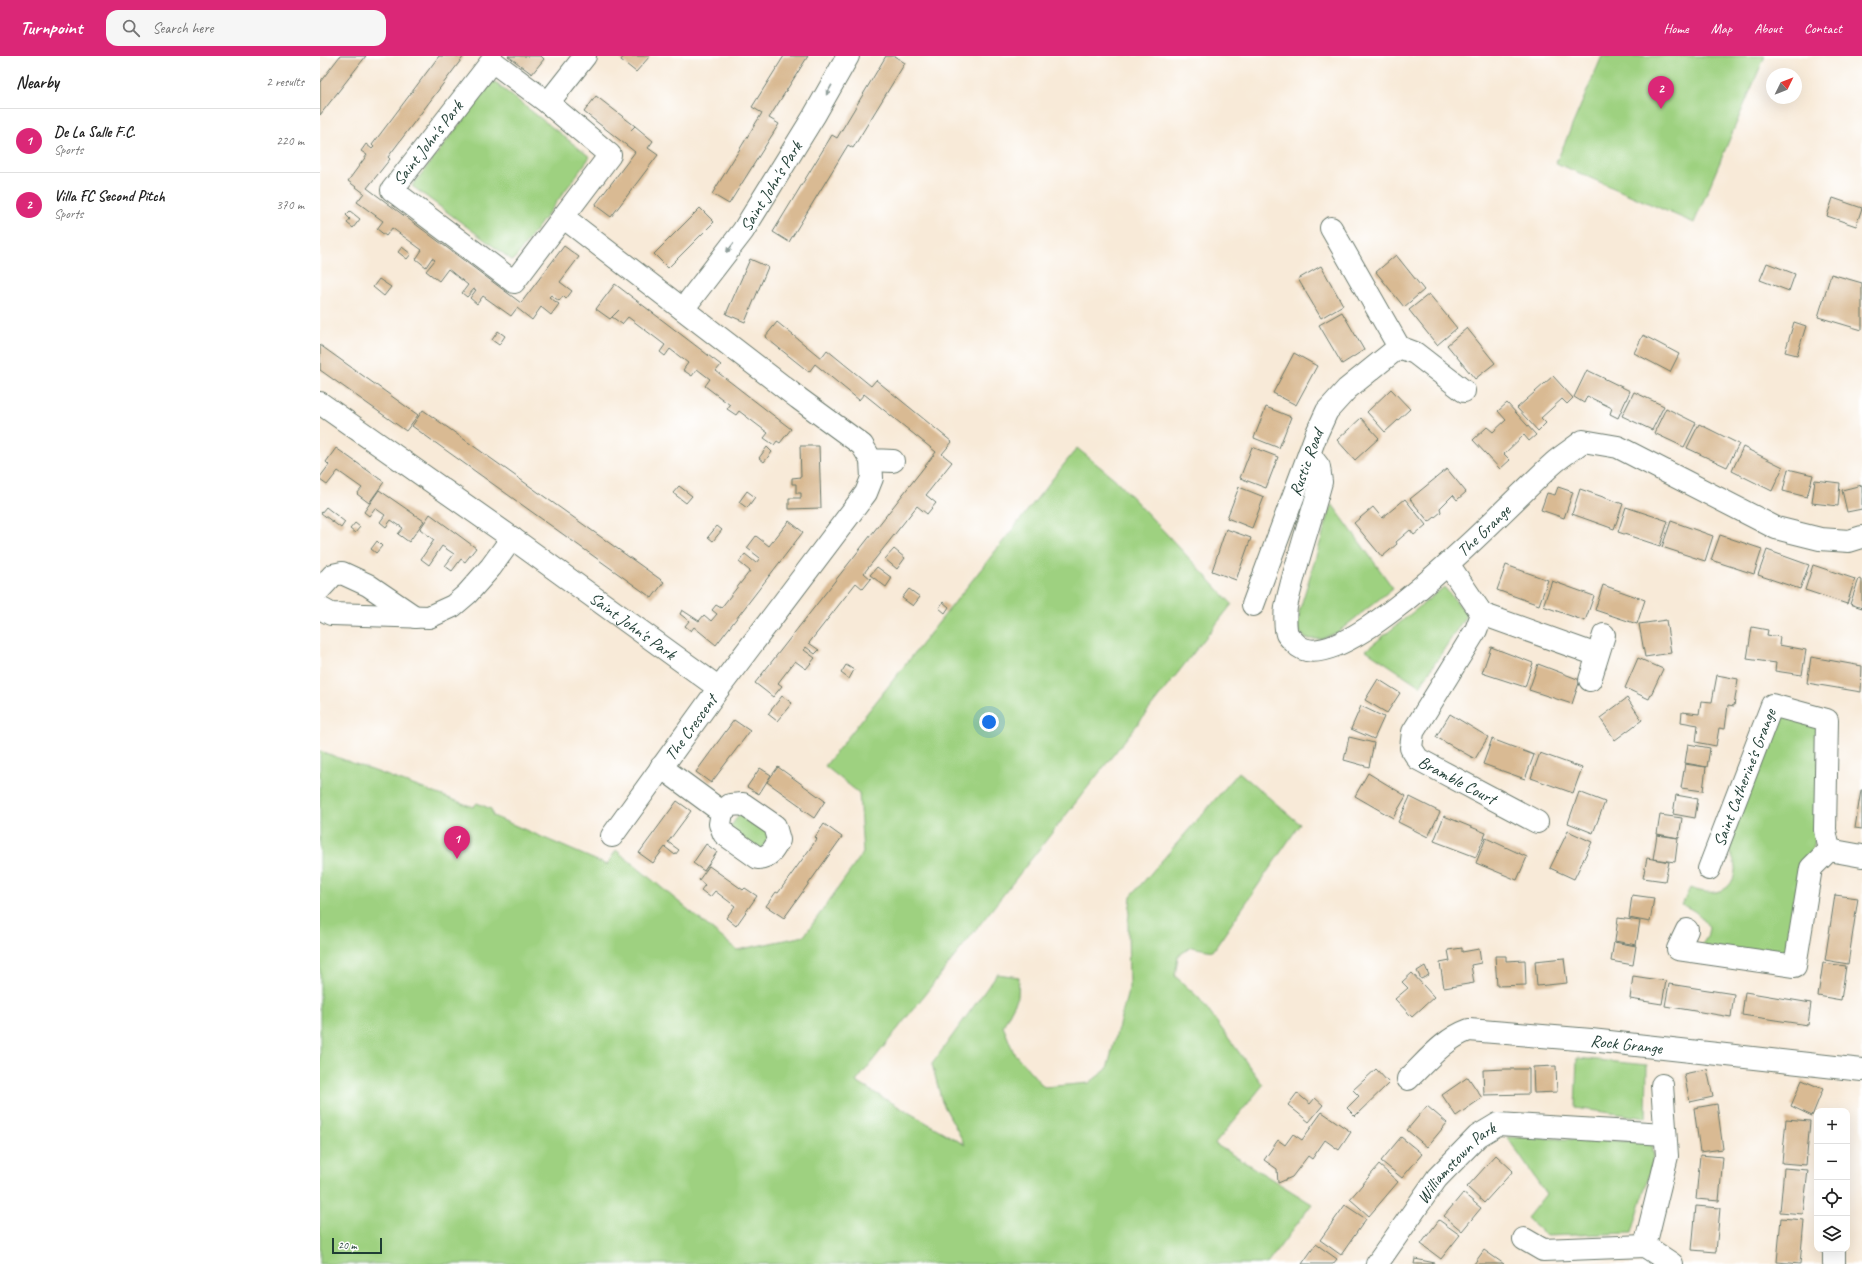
<!DOCTYPE html>
<html lang="en">
<head>
<meta charset="utf-8">
<style>
	body { margin:0; font-family:Caveat,sans-serif; background:#f6f6f6; color:#222 }
	.controls { position:absolute; right:12px; bottom:12px; display:grid; overflow:hidden; border-radius:8px; box-shadow:0 4px 16px #0002 }
	.controls button { width:36px; height:36px; display:grid; place-items:center; padding:0; border:0; border-bottom:1px solid #e0e0e0; background:#fff; color:#222; font:20px sans-serif }
	.compass { position:absolute; left:1446px; top:12px; width:36px; height:36px; border-radius:50%; background:#fff; box-shadow:0 4px 16px #0002; rotate:47deg }
	.scale { position:absolute; left:12px; bottom:10px; width:50px; box-sizing:border-box; padding-left:4px; border:2px solid #1f3d34; border-top:0; font-size:11px; line-height:14px; white-space:nowrap; color:#1f3d34; -webkit-text-stroke:3px #fff; paint-order:stroke }
	.you { position:absolute; left:669px; top:666px; width:14px; height:14px; margin:-10px; border:3px solid #fff; border-radius:50%; background:#1a73e8; box-shadow:0 0 0 6px #1a73e833 }
	.badge { display:grid; place-items:center; width:26px; height:26px; border-radius:50%; background:#db2777; color:#fff; font-size:13px; font-weight:700 }
	.pin { position:absolute; translate:-50% -33px; filter:drop-shadow(0 1px 2px #0008) }
	.pin::after { content:''; position:absolute; top:21px; width:14px; height:12px; background:inherit; clip-path:polygon(0 0,100% 0,50% 100%) }
	.list { margin:0; padding:0; list-style:none }
	h2 { display:flex; justify-content:space-between; align-items:center; height:52px; margin:0; padding:0 16px; font-size:17px }
	h2 small { font-size:13px; font-weight:400; color:#767676 }
	.list li { display:grid; grid-template-columns:26px 1fr auto; gap:12px; align-items:center; box-sizing:border-box; height:64px; padding:0 16px; border-top:1px solid #e0e0e0 }
	.list b { display:block; font-size:15px; white-space:nowrap }
	.list p { margin:0; font-size:13px; white-space:nowrap; color:#767676 }
	.list em { font-size:13px; font-style:normal; color:#767676 }
	.icon { flex:none; width:22px; height:22px; fill:none; stroke:currentColor; stroke-width:2; stroke-linecap:round; stroke-linejoin:round }
	.map { position:relative; flex:none; width:1542px; height:1208px; overflow:hidden }
	header { display:flex; align-items:center; gap:24px; box-sizing:border-box; height:56px; padding:0 20px; background:#db2777; color:#fff }
	header strong { font-size:19px }
	nav { display:flex; gap:22px; margin-inline-start:auto; font-size:14px }
	.search { width:280px; height:36px; background:#f6f6f6; display:flex; align-items:center; gap:10px; box-sizing:border-box; padding:0 14px; border-radius:12px; color:#767676; font-size:15px }
	main { display:flex }
	aside { flex:1; background:#fff }
	.map>svg:first-child { display:block }
</style>
</head>
<body>
<header>
<strong>Turnpoint</strong>
<div class="search"><svg class="icon" aria-label="search" viewBox="0 0 24 24"><circle cx="10" cy="10" r="6"/><path d="M15 15l6 6"/></svg>Search here</div>
<nav><a>Home</a><a>Map</a><a>About</a><a>Contact</a></nav>
</header>
<main>
<aside>
<h2>Nearby<small>2 results</small></h2>
<ul class="list">
<li><span class="badge">1</span><div><b>De La Salle F.C.</b><p>Sports</p></div><em>220 m</em></li>
<li><span class="badge">2</span><div><b>Villa FC Second Pitch</b><p>Sports</p></div><em>370 m</em></li>
</ul>
</aside>
<div class="map">
<svg width="1542" height="1208" viewBox="0 0 1542 1208">
	<rect width="100%" height="100%" fill="#fff"/>
	<filter id="ink" filterUnits="userSpaceOnUse"><feTurbulence type="fractalNoise" baseFrequency=".025" numOctaves="2"/><feDisplacementMap in="SourceGraphic" scale="8" xChannelSelector="R" yChannelSelector="G"/><feConvolveMatrix kernelMatrix="1 2 1 2 8 2 1 2 1" color-interpolation-filters="sRGB"/></filter>
	<filter id="wash" filterUnits="userSpaceOnUse"><feTurbulence type="fractalNoise" baseFrequency=".012" numOctaves="4" result="noise"/><feDisplacementMap in="SourceGraphic" scale="16" xChannelSelector="R" yChannelSelector="G"/><feGaussianBlur stdDeviation="0.9" result="paint"/><feColorMatrix in="noise" values="0 0 0 0 0 0 0 0 0 0 0 0 0 0 0 0 0 1.4 0 .05"/><feComposite in="paint" operator="in"/></filter>
	<g filter="url(#wash)">
		<rect width="100%" height="100%" fill="#f8ead8"/>
		<g fill="#9ed180" stroke="#5e875a">
			<path d="M1282,0H1445L1374,167L1236,107Z"/>
			<path d="M173,25L270,101L193,205L92,130Z"/>
			<path d="M757,392L795,423L912,548L536,1026L645,1089L622,1046L612,1008L677,918L699,921L698,941L683,970L694,997L724,1031L769,1027L787,1013L809,932L808,867L811,840L919,716L980,768L893,895L871,891L858,900L855,920L879,942L943,1029L895,1088L992,1148L947,1208H0V695L153,751L157,747L171,753L173,760L287,809L296,794L417,894L484,880L543,797L539,737L505,710Z"/>
			<path d="M1012,448L1073,532L1018,576L1001,583H986L978,574L979,556Z"/>
			<path d="M1124,531L1147,558L1100,630L1046,594Z"/>
			<path d="M1461,659L1499,670L1497,779L1492,795L1484,809L1467,899L1381,890L1387,881L1389,872C1382,860 1375,854 1362,849L1370,832C1388,839 1412,840 1415,815C1416,807 1410,796 1406,788L1451,667Z"/>
			<path d="M420,757L452,778L441,794L409,773Z"/>
			<path d="M1257,1002L1327,1009L1326,1062L1255,1052Z"/>
			<path d="M1187,1081L1332,1086L1334,1101L1312,1177L1226,1180L1207,1162L1226,1138Z"/>
		</g>
		<g id="blocks">
			<g fill="#d9ba93">
				<path d="M20,0H46L0,59V26Z"/>
				<path d="M119,0H144L68,101L70,103L47,132L201,247L244,190L259,201L240,226L252,235L246,243L243,240L239,245L231,239L229,241L239,248L231,259L221,251L212,264L197,252L191,260L163,240L157,248L150,242L156,234L154,233L147,241L142,237L148,229L128,213L119,225L106,215L115,204L112,202L106,211L96,203L102,194L72,172L66,180L57,173L63,165L37,146L44,137L28,125L47,99L41,95L46,88L52,93L54,91L52,89Z"/>
				<path d="M188,0H221L224,3L212,18Z"/>
				<path d="M304,0H330L316,16L301,4Z"/>
				<path d="M464,0H488L449,62L459,68L409,148L392,138L442,57L432,51Z"/>
				<path d="M566,0H574L585,7L533,92L528,89L469,186L453,176L512,79L517,82Z"/>
				<path d="M276,40L315,70L311,74L315,70L333,85L328,92L338,99L291,161L275,149L315,96L264,56Z"/>
				<path d="M1513,142L1542,152L1536,170L1507,160Z"/>
				<path d="M380,152L394,166L348,212L334,198Z"/>
				<path d="M30,155L40,163L33,172L27,167L30,163L26,159Z"/>
				<path d="M82,191L91,198L87,203L78,196Z"/>
				<path d="M1076,199L1104,234L1084,251L1056,216Z"/>
				<path d="M430,203L448,211L425,266L406,258Z"/>
				<path d="M1447,207L1475,218L1469,235L1440,224Z"/>
				<path d="M1001,210L1023,249L1001,262L978,223Z"/>
				<path d="M1511,218L1542,227V274L1498,261Z"/>
				<path d="M59,223L71,231L64,240L53,231Z"/>
				<path d="M295,228L401,309L396,315L471,373L460,387L457,385L454,389L444,382L448,377L419,355L416,359L407,353L410,349L385,330L390,323L377,313L372,320L363,314L368,307L350,293L345,300L340,296L345,289L308,261L302,268L292,261L299,254L290,263L276,253Z"/>
				<path d="M1109,238L1137,272L1117,289L1089,254Z"/>
				<path d="M1022,256L1044,294L1022,308L999,269Z"/>
				<path d="M457,266L501,302L507,294L551,330L556,324L632,386L622,398L632,406L606,439L616,447L607,458L597,450L544,517L551,523L543,533L536,527L489,587L499,594L495,598L486,591L484,594L495,602L486,613L475,605L458,627L462,630L453,641L435,627L616,396L544,338L539,344L495,308L489,316L445,281Z"/>
				<path d="M1474,266L1486,270L1477,299L1465,296Z"/>
				<path d="M1147,272L1175,307L1155,323L1127,289Z"/>
				<path d="M178,275L185,280L179,289L172,284Z"/>
				<path d="M1323,279L1359,298L1350,316L1314,297Z"/>
				<path d="M0,289L98,359L86,375L0,314Z"/>
				<path d="M974,297L997,310L976,349L953,337Z"/>
				<path d="M1267,314L1310,335L1298,362L1290,358L1292,352L1267,340L1264,347L1254,341Z"/>
				<path d="M1233,320L1253,342L1247,348L1242,343L1221,362L1226,367L1218,375L1197,352Z"/>
				<path d="M1071,333L1090,353L1065,376L1047,356Z"/>
				<path d="M1314,336L1344,350L1332,374L1302,360Z"/>
				<path d="M1187,347L1216,379L1209,385L1204,379L1184,398L1190,404L1180,413L1153,384L1167,371L1173,376L1186,364L1178,355Z"/>
				<path d="M946,351L971,361L959,392L934,382Z"/>
				<path d="M1346,352L1376,367L1364,391L1334,377Z"/>
				<path d="M103,354L344,526L332,542L92,370Z"/>
				<path d="M1041,362L1059,382L1035,404L1017,384Z"/>
				<path d="M1379,368L1419,388L1407,411L1367,392Z"/>
				<path d="M480,390H499L501,452L469,453V442H481V437H476V428H472V422L481,421Z"/>
				<path d="M447,391L452,396L444,406L439,402Z"/>
				<path d="M932,391L958,401L946,432L920,422Z"/>
				<path d="M1423,391L1463,411L1452,435L1412,415Z"/>
				<path d="M16,392L64,426L49,447L37,438L42,432L18,415L7,429L0,424V421L9,409L6,406Z"/>
				<path d="M1127,413L1146,436L1137,444L1133,439L1120,452L1121,456L1109,466L1090,443Z"/>
				<path d="M1468,413L1493,419L1487,441L1463,435Z"/>
				<path d="M1495,424L1520,427L1518,450L1492,447Z"/>
				<path d="M1542,429V453L1527,456L1522,434Z"/>
				<path d="M359,430L372,440L366,447L353,437Z"/>
				<path d="M919,431L944,441L932,472L907,462Z"/>
				<path d="M1238,431L1253,436L1244,462L1221,454L1227,437L1235,439Z"/>
				<path d="M1260,433L1303,448L1294,473L1252,458Z"/>
				<path d="M59,434L104,465L89,486L78,478L83,472L71,464L66,471L60,466L65,459L55,452L49,460L44,456Z"/>
				<path d="M427,435L435,441L427,452L419,446Z"/>
				<path d="M1085,443L1106,469L1094,479L1090,474L1076,486L1077,488L1062,501L1034,467L1053,451L1062,462Z"/>
				<path d="M6,451L25,466L21,472L1,457Z"/>
				<path d="M1306,451L1348,465L1340,490L1298,476Z"/>
				<path d="M110,458L156,492L145,506L141,503L132,515L125,510L134,498L122,490L109,509L101,503L114,484L100,473Z"/>
				<path d="M469,465L483,476L396,589L374,571L371,575L365,570L369,565L360,558L362,554L379,565L384,559L391,565L397,558L392,554L396,549L401,552L430,515L419,506L425,498L436,507L440,502L427,492L436,480L449,490Z"/>
				<path d="M1351,465L1393,480L1385,505L1342,491Z"/>
				<path d="M35,467L40,471L35,477L30,473Z"/>
				<path d="M397,470L402,474L393,485L388,481Z"/>
				<path d="M906,473L931,482L916,524L892,515Z"/>
				<path d="M1400,479L1442,493L1434,518L1391,504Z"/>
				<path d="M57,485L62,490L56,497L51,493Z"/>
				<path d="M574,493L585,502L577,513L565,503Z"/>
				<path d="M1447,494L1489,509L1480,533L1438,519Z"/>
				<path d="M1186,509L1228,524L1219,549L1177,534Z"/>
				<path d="M1493,509L1535,523L1527,548L1485,534Z"/>
				<path d="M557,511L572,522L566,531L550,519Z"/>
				<path d="M1539,523L1542,524V552L1530,548Z"/>
				<path d="M1232,525L1274,540L1265,565L1223,550Z"/>
				<path d="M1283,529L1325,544L1317,568L1275,554Z"/>
				<path d="M589,533L600,541L593,550L582,542Z"/>
				<path d="M623,546L629,551L625,557L619,552Z"/>
				<path d="M1346,564L1351,597L1325,601L1319,568Z"/>
				<path d="M1432,571L1448,574L1447,579L1460,581L1459,589L1486,594L1482,619L1455,615L1456,607L1427,603Z"/>
				<path d="M1171,591L1213,607L1205,631L1162,617Z"/>
				<path d="M1491,601L1542,610L1541,636L1487,627Z"/>
				<path d="M1318,602L1343,613L1329,643L1305,632Z"/>
				<path d="M1218,608L1260,624L1252,648L1209,634Z"/>
				<path d="M526,609L534,614L529,623L521,617Z"/>
				<path d="M1397,619L1418,623L1414,650L1408,649L1405,673L1399,672L1396,690L1376,686L1378,669L1361,666L1362,656L1379,658L1381,645L1392,646Z"/>
				<path d="M1058,623L1080,637L1067,657L1045,644Z"/>
				<path d="M462,640L472,647L457,665L448,658Z"/>
				<path d="M1307,642L1322,664L1295,684L1280,662Z"/>
				<path d="M1041,650L1064,661L1054,683L1031,673Z"/>
				<path d="M1130,658L1168,681L1155,703L1116,681Z"/>
				<path d="M414,664L430,675L391,727L376,716Z"/>
				<path d="M1029,681L1054,687L1049,711L1024,704Z"/>
				<path d="M1172,683L1214,699L1205,723L1163,708Z"/>
				<path d="M1368,688L1390,692L1387,711L1365,707Z"/>
				<path d="M1220,697L1262,712L1253,737L1211,722Z"/>
				<path d="M1365,708L1386,711L1383,735L1361,732Z"/>
				<path d="M458,711L505,745L494,762L481,753L482,751L447,726Z"/>
				<path d="M440,712L451,719L439,738L427,731Z"/>
				<path d="M1048,717L1086,740L1073,762L1035,740Z"/>
				<path d="M1541,734H1542V773L1535,772Z"/>
				<path d="M1259,736L1285,746L1273,777L1248,767Z"/>
				<path d="M1356,739L1378,743L1375,762L1353,758Z"/>
				<path d="M1090,741L1120,756L1108,781L1078,766Z"/>
				<path d="M357,745L371,755L348,786L359,794L355,799L345,791L333,807L319,797Z"/>
				<path d="M1340,759L1362,762L1359,782L1337,778Z"/>
				<path d="M1124,760L1166,777L1156,801L1114,785Z"/>
				<path d="M504,768L522,781L464,862L446,850L456,836L458,837L497,783L495,781Z"/>
				<path d="M1248,775L1272,786L1254,823L1230,812Z"/>
				<path d="M1337,779L1358,782L1355,806L1333,803Z"/>
				<path d="M1166,782L1207,801L1197,824L1156,807Z"/>
				<path d="M386,788L397,796L384,815L373,807Z"/>
				<path d="M1327,802L1349,806L1345,825L1323,822Z"/>
				<path d="M389,810L423,834L425,832L437,840L416,870L406,862L415,850L395,835L390,841L381,834L385,829L379,824Z"/>
				<path d="M1312,839L1334,842L1330,866L1309,862Z"/>
				<path d="M1515,839L1538,842L1528,908L1505,904Z"/>
				<path d="M1298,862L1320,865L1316,889L1295,885Z"/>
				<path d="M1294,886L1316,890L1313,909L1291,905Z"/>
				<path d="M1142,892V896L1159,893L1161,907L1151,909L1154,927L1124,932L1120,907L1130,905L1128,894Z"/>
				<path d="M1175,900H1186V905L1205,904L1206,929L1177,930Z"/>
				<path d="M1244,902L1247,927L1217,930L1215,905Z"/>
				<path d="M1503,907L1526,910L1521,944L1498,940Z"/>
				<path d="M1105,910L1109,919L1101,923L1097,915Z"/>
				<path d="M1092,917L1114,941L1092,961L1075,943L1088,932L1082,926Z"/>
				<path d="M1313,920L1346,925L1342,948L1310,943Z"/>
				<path d="M1349,928L1414,938L1411,961L1345,950Z"/>
				<path d="M1425,936L1491,947L1488,969L1422,959Z"/>
				<path d="M1236,1010L1237,1036L1214,1037L1213,1011Z"/>
				<path d="M1056,1013L1069,1027L1035,1060L1027,1052L1039,1040L1033,1034Z"/>
				<path d="M1186,1013H1209V1038L1164,1039L1163,1014Z"/>
				<path d="M1387,1013L1393,1041L1370,1046L1364,1018Z"/>
				<path d="M1148,1021L1162,1042L1136,1060L1122,1039Z"/>
				<path d="M1482,1024L1503,1033L1492,1060L1471,1050Z"/>
				<path d="M977,1037L990,1048L995,1042L1003,1049L989,1066L968,1049Z"/>
				<path d="M1397,1048L1403,1093L1380,1096L1374,1052Z"/>
				<path d="M1107,1050L1127,1067L1107,1091L1087,1074Z"/>
				<path d="M1002,1056L1031,1076L1019,1094L1005,1084L992,1103L988,1100L972,1121L958,1127L957,1113L944,1104L958,1084L965,1089L973,1078L982,1084Z"/>
				<path d="M1466,1063L1490,1065L1486,1109L1462,1107Z"/>
				<path d="M1081,1081L1102,1098L1082,1122L1061,1105Z"/>
				<path d="M1176,1099L1193,1115L1164,1147L1147,1131Z"/>
				<path d="M1380,1099L1403,1101L1399,1145L1376,1143Z"/>
				<path d="M1059,1109L1078,1126L1049,1160L1030,1143Z"/>
				<path d="M1464,1112L1488,1114L1483,1158L1460,1156Z"/>
				<path d="M1143,1137L1161,1152L1142,1175L1124,1160Z"/>
				<path d="M1025,1149L1046,1163L1021,1199L1000,1184Z"/>
				<path d="M1376,1150L1400,1152L1396,1196L1372,1194Z"/>
				<path d="M1461,1162L1484,1164L1480,1208L1457,1206Z"/>
				<path d="M1119,1164L1140,1179L1121,1203L1101,1188Z"/>
				<path d="M996,1188L1017,1203L1013,1208H982Z"/>
				<path d="M1164,1194L1184,1208H1154Z"/>
				<path d="M1095,1203L1115,1207V1208H1094Z"/>
			</g>
		</g>
	</g>
	<g filter="url(#ink)">
		<use href="#blocks" fill-opacity="0" stroke="#6b7a6d" stroke-width="1"/>
		<g fill="none" stroke-linecap="round" stroke-linejoin="round">
			<g stroke="#6b7a6d" stroke-width="24">
				<g id="minor">
					<path d="M172,5L228,47L290,99L194,226L72,134Z"/>
					<path d="M228,47L265,0"/>
					<path d="M243,161L478,342L542,389L551,404L573,405"/>
					<path d="M1011,172L1079,291L1095,297L1144,335"/>
					<path id="s1" d="M363,253L423,175L494,60L528,0"/>
					<path id="s2" d="M0,347L192,482L399,632"/>
					<path id="s3" d="M989,398L999,411L1001,426C990,467 975,509 966,551C965,557 965,572 967,578C969,581 973,585 975,587C1017,636 1202,433 1236,405C1245,398 1254,392 1263,385L1298,391L1456,472L1500,483L1529,485L1542,481"/>
					<path id="s4" d="M1128,508L1162,558L1156,574L1093,676L1091,692L1098,703L1217,766"/>
					<path d="M0,533L13,519L22,517L48,529L95,561"/>
					<path id="s5" d="M933,549L996,379L1007,355L1027,333L1079,291"/>
					<path d="M0,552L11,558L109,561L133,550L147,538L171,511L192,482"/>
					<path d="M1162,558L1277,599"/>
					<path d="M1270,624L1284,579"/>
					<path d="M341,711L402,756L410,749L423,748L455,770L459,784C453,795 450,801 438,802L404,778L400,768L402,756"/>
					<path id="s6" d="M292,780L399,632L546,437L552,422L551,404"/>
					<path d="M1509,794L1542,800"/>
					<path id="s7" d="M1389,813L1452,649L1507,664L1505,774L1509,794"/>
					<path d="M1367,874L1358,893L1475,910L1491,812L1509,794"/>
					<path id="s8" d="M1088,1023C1107,1005 1124,983 1149,974L1271,984L1542,1014"/>
					<path d="M1342,1029L1347,1100L1325,1190L1352,1208"/>
					<path d="M1204,1183L1223,1194L1325,1190"/>
					<path id="s9" d="M1057,1208L1117,1122L1158,1080L1178,1068L1345,1078"/>
					<path d="M1514,1208V1193"/>
				</g>
			</g>
			<use href="#minor" stroke="#fff" stroke-width="22"/>
		</g>
		<defs><path id="oneway-solid" d="M-6-.8H1V-3.2L6.5 0L1 3.2V.8H-6Z"/></defs>
		<g fill="#8f9e9a">
			<use href="#oneway-solid" transform="translate(509 34) rotate(119)"/>
			<use href="#oneway-solid" transform="translate(410 192) rotate(128)"/>
		</g>
	</g>
	<g text-anchor="middle" dominant-baseline="central" stroke-width="3" stroke-linejoin="round" paint-order="stroke">
		<g font-size="17" fill="#1f3d34" stroke="#fff">
			<text transform="translate(108 87) rotate(-52)">Saint John's Park</text>
			<text stroke="none"><textPath href="#s1" startOffset="151">Saint John's Park</textPath></text>
			<text stroke="none"><textPath href="#s5" startOffset="152">Rustic Road</textPath></text>
			<text stroke="none"><textPath href="#s3" startOffset="432">The Grange</textPath></text>
			<text stroke="none"><textPath href="#s2" startOffset="384">Saint John's Park</textPath></text>
			<text stroke="none"><textPath href="#s6" startOffset="134">The Crescent</textPath></text>
			<text stroke="none"><textPath href="#s4" startOffset="271">Bramble Court</textPath></text>
			<text stroke="none"><textPath href="#s7" startOffset="98">Saint Catherine's Grange</textPath></text>
			<text stroke="none"><textPath href="#s8" startOffset="237">Rock Grange</textPath></text>
			<text stroke="none"><textPath href="#s9" startOffset="129">Williamstown Park</textPath></text>
		</g>
	</g>
</svg>
<div class="controls">
<button>+</button>
<button>−</button>
<button><svg class="icon" aria-label="locate" viewBox="0 0 24 24"><circle cx="12" cy="12" r="6"/><path d="M12 2v4M12 18v4M2 12h4M18 12h4"/></svg></button>
<button><svg class="icon" aria-label="layers" viewBox="0 0 24 24"><path d="M12 4l9 5-9 5-9-5zM3 14l9 5 9-5"/></svg></button>
</div>
<svg class="compass" viewBox="-18 -18 36 36"><path d="M0-13l5 13h-10z" fill="#e53935"/><path d="M0 13l5-13h-10z" fill="#767676"/></svg>
<div class="scale">20 m</div>
<div class="you"></div>
<div class="pin badge" style="left:137px;top:803px">1</div>
<div class="pin badge" style="left:1341px;top:53px">2</div>
</div>
</main>
</body>
</html>
